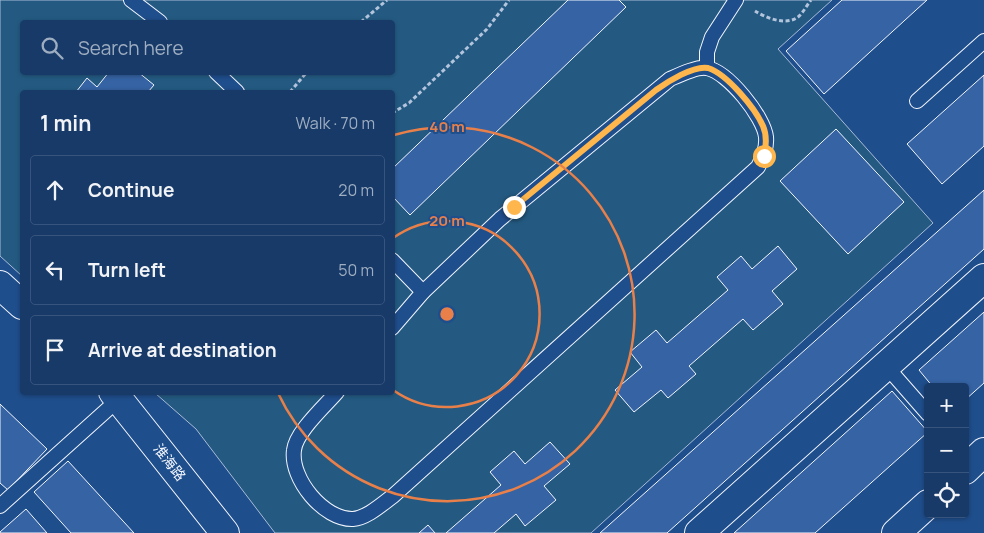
<!DOCTYPE html>
<html lang="en">
<head>
<meta charset="utf-8">
<style>
	body { margin:0; font-family:Manrope,"Noto Sans SC",sans-serif; background:#244571; color:#f1f3f6 }
	.controls { position:absolute; right:15px; bottom:15px; display:grid; overflow:hidden; border-radius:5px; box-shadow:0 1px 4px #0004 }
	.controls button { width:45px; height:45px; display:grid; place-items:center; padding:0; border:0; border-bottom:1px solid #36547d; background:#173a69; color:#f1f3f6; font:25px sans-serif }
	.stop { position:absolute; width:15px; height:15px; margin:-11px; border:4px solid #ffb74d; border-radius:50%; background:#fff }
	.stop.end { background:#ffb74d; border-color:#fff; box-shadow:0 1px 5px #0008 }
	.list { margin:0; padding:0; list-style:none }
	h2 { display:flex; justify-content:space-between; align-items:center; height:65px; margin:0; padding:0 20px; font-size:21px }
	h2 small { font-size:16px; font-weight:400; color:#9eadc0 }
	.list li { display:grid; grid-template-columns:32px 1fr auto; gap:15px; align-items:center; box-sizing:border-box; height:70px; margin:0 10px 10px; padding:0 10px; border:1px solid #36547d; border-radius:5px }
	.list b { display:block; font-size:19px; white-space:nowrap }
	.list em { font-size:16px; font-style:normal; color:#9eadc0 }
	.icon { flex:none; width:28px; height:28px; fill:none; stroke:currentColor; stroke-width:2; stroke-linecap:round; stroke-linejoin:round }
	.map { position:relative; flex:none; width:984px; height:533px; overflow:hidden }
	.search { position:absolute; background:#173a69; box-shadow:0 1px 4px #0004; left:20px; top:20px; width:375px; height:55px; display:flex; align-items:center; gap:12px; box-sizing:border-box; padding:0 18px; border-radius:5px; color:#9eadc0; font-size:19px }
	.panel { position:absolute; background:#173a69; box-shadow:0 1px 4px #0004; left:20px; top:90px; width:375px; height:305px; border-radius:5px }
	.map>svg:first-child { display:block }
</style>
</head>
<body>
<div class="map">
<svg width="984" height="533" viewBox="0 0 984 533">
	<rect width="100%" height="100%" fill="#1f4e8c"/>
	<path fill="#245a82" stroke="#a8bbd7" fill-rule="evenodd" d="M0,0H832L778,49L933,223L591,533H275L196,429L155,393L392,392V92H22V276L0,256ZM22,22H392V72H22Z"/>
	<g fill="#3563a3" stroke="#f2f6ff">
		<path d="M568,0H619L626,7L410,215L392,196V169Z"/>
		<path d="M842,0H927L824,94L786,51Z"/>
		<path d="M109,72H138L154,85L148,92H76L87,78L97,87Z"/>
		<path d="M984,75V146L942,184L907,144Z"/>
		<path d="M836,129L904,202L848,254L780,181Z"/>
		<path d="M984,190V249L667,533H600Z"/>
		<path d="M778,246L797,269L772,291L783,304L753,330L743,319L689,366L696,374L668,398L661,390L634,412L615,390L642,367L630,352L656,330L667,343L728,290L717,277L741,256L752,269Z"/>
		<path d="M984,312V383L965,400V387H933L919,370Z"/>
		<path d="M892,391L928,432L815,533H734Z"/>
		<path d="M0,404L47,449L8,490L0,483Z"/>
		<path d="M550,442L570,464L544,486L556,500L525,526L516,514L494,533H446L501,485L490,472L514,451L525,464Z"/>
		<path d="M68,461L134,533H71L34,492Z"/>
		<path d="M26,509L47,533H0V532Z"/>
		<path d="M428,525L435,533H419Z"/>
	</g>
	<g fill="none" stroke-linecap="round" stroke-linejoin="round">
		<g stroke="#f2f6ff" stroke-width="16">
			<g id="service">
				<path d="M131,0L160,22"/>
				<path d="M707,68V52L712,37L736,0"/>
				<path d="M216,72L237,92"/>
				<path d="M917,101L984,41"/>
				<path d="M392,260L423,292"/>
				<path d="M886,366L928,414"/>
				<path d="M337,392C324,407 296,432 294,450C290,479 324,520 353,519C367,518 382,504 393,496L758,167C763,157 767,148 766,137C764,117 728,72 707,68C698,66 679,75 670,79L500,219L423,292L392,328"/>
				<path d="M0,506L119,399"/>
			</g>
		</g>
		<g stroke="#f2f6ff" stroke-width="30">
			<g id="minor">
				<path d="M0,285L22,305"/>
				<path d="M113,392L225,533"/>
				<path d="M699,533L984,278"/>
			</g>
		</g>
		<g stroke="#f2f6ff" stroke-width="30">
			<g id="secondary">
				<path d="M965,470L984,452"/>
				<path d="M896,533L928,504"/>
			</g>
		</g>
		<g stroke="#b3c4dc" stroke-width="3" stroke-dasharray="4 2.5" stroke-linecap="butt">
			<path d="M755,11C766,18 786,26 798,17C803,13 807,5 811,0"/>
			<path d="M361,22L387,0"/>
			<path d="M290,92L307,72"/>
			<path d="M392,113L409,103L487,29L509,0"/>
		</g>
		<use href="#service" stroke="#1f4e8c" stroke-width="14"/>
		<use href="#minor" stroke="#1f4e8c" stroke-width="28"/>
		<use href="#secondary" stroke="#1f4e8c" stroke-width="28"/>
	</g>
	<g fill="none" stroke-linecap="round" stroke-linejoin="round">
		<path stroke="#ffb74d" stroke-width="6" d="M514,207L656,90C667,82 694,65 708,68C727,74 755,108 763,126C767,135 766,147 764,156"/>
	</g>
	<g fill="none" stroke="#ea8049" stroke-width="2.5">
		<path d="M393 238A93 93 0 1 1 393 390"/>
		<path d="M394 135A187 187 0 1 1 278 393"/>
	</g>
	<g text-anchor="middle" dominant-baseline="central" stroke-width="4" stroke-linejoin="round" paint-order="stroke">
		<g font-size="14" fill="#f2f6ff" stroke="#1f4e8c">
			<text transform="translate(170 462) rotate(52)">淮海路</text>
		</g>
	</g>
	<circle cx="447" cy="314" r="8" fill="#ea8049" stroke="#1f4e8c" stroke-width="2.5"/>
	<g font-size="15" text-anchor="middle" font-weight="bold" fill="#ea8049" stroke="#1f4e8c" stroke-width="4" stroke-linejoin="round" paint-order="stroke">
		<text x="447" y="132">40 m</text>
		<text x="447" y="226">20 m</text>
	</g>
</svg>
<div class="controls">
<button>+</button>
<button>−</button>
<button><svg class="icon" aria-label="locate" viewBox="0 0 24 24"><circle cx="12" cy="12" r="6"/><path d="M12 2v4M12 18v4M2 12h4M18 12h4"/></svg></button>
</div>
<div class="stop" style="left:764px;top:156px"></div>
<div class="stop end" style="left:514px;top:207px"></div>
<div class="search"><svg class="icon" aria-label="search" viewBox="0 0 24 24"><circle cx="10" cy="10" r="6"/><path d="M15 15l6 6"/></svg>Search here</div>
<section class="panel">
<h2>1 min<small>Walk · 70 m</small></h2>
<ul class="list">
<li><svg class="icon" aria-label="ahead" viewBox="0 0 24 24"><path d="M12 20V5M6 11l6-6 6 6"/></svg><div><b>Continue</b></div><em>20 m</em></li>
<li><svg class="icon" aria-label="left" viewBox="0 0 24 24"><path d="M17 20v-9H6M10 6l-5 5 5 5"/></svg><div><b>Turn left</b></div><em>50 m</em></li>
<li><svg class="icon" aria-label="arrive" viewBox="0 0 24 24"><path d="M6 21V4h12l-3 4 3 4H6"/></svg><div><b>Arrive at destination</b></div></li>
</ul>
</section>
</div>
</body>
</html>
